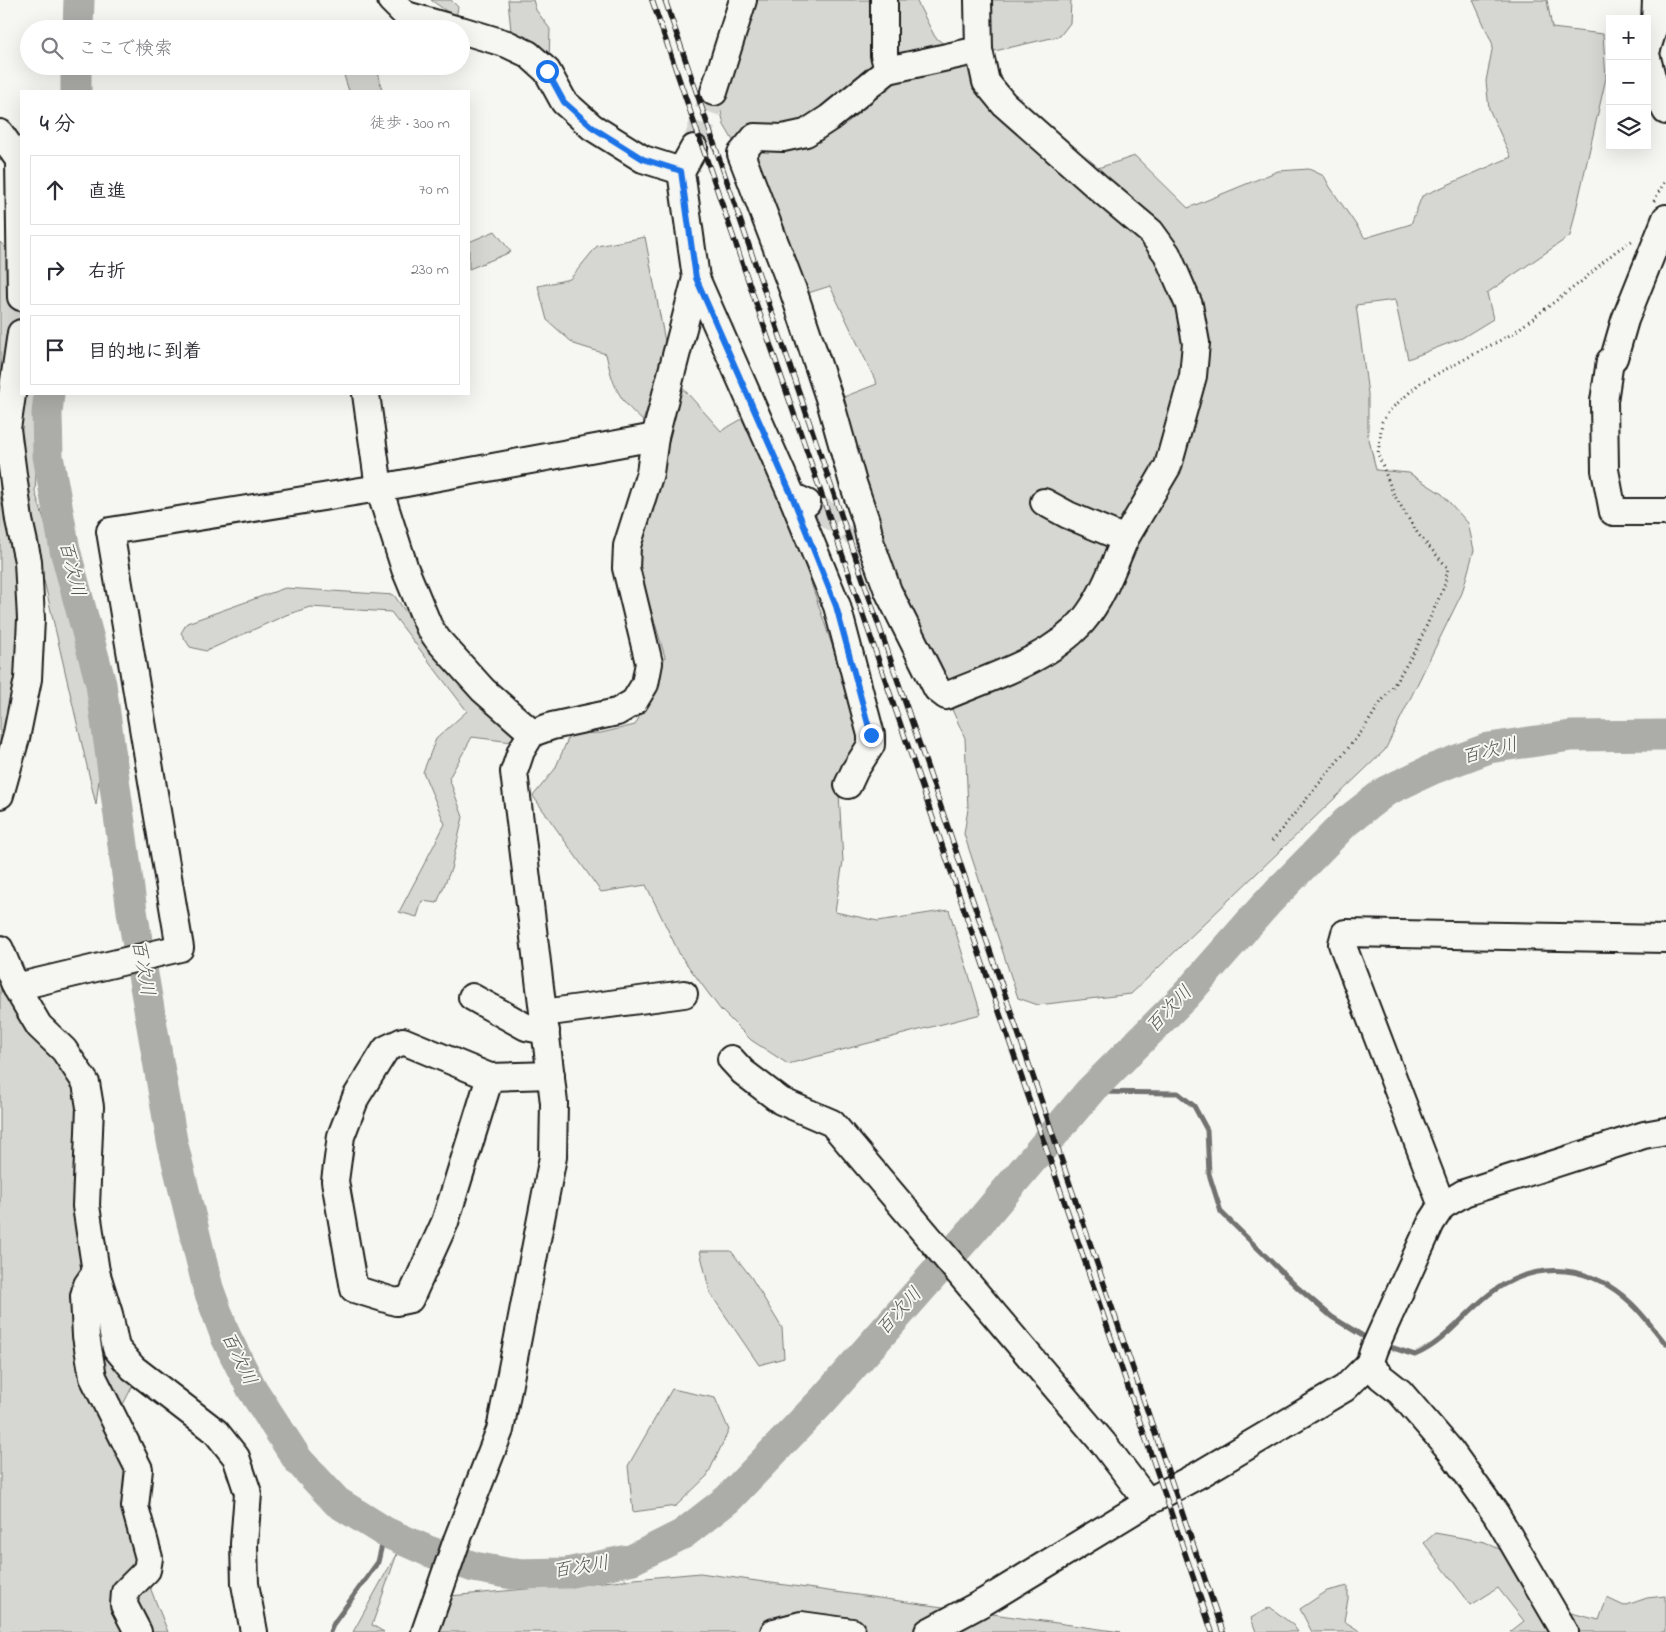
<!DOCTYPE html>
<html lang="ja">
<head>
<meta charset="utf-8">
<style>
	body { margin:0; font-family:"Indie Flower","Klee One",sans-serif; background:#f2f2f3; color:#2b2b33 }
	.controls { position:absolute; right:15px; top:15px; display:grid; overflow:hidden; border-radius:0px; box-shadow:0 5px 20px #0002 }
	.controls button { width:45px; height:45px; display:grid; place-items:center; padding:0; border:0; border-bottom:1px solid #e1e1e2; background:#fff; color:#2b2b33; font:25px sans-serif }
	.stop { position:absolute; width:15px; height:15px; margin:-11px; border:4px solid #1a73e8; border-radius:50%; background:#fff }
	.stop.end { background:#1a73e8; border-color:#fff; box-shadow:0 1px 5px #0008 }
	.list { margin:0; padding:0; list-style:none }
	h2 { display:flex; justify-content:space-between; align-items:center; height:65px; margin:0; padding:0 20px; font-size:21px }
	h2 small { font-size:16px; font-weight:400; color:#7c7c81 }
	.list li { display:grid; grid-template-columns:32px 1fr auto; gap:15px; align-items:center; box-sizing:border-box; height:70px; margin:0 10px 10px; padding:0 10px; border:1px solid #e1e1e2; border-radius:0px }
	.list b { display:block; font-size:19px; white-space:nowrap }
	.list em { font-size:16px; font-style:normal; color:#7c7c81 }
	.icon { flex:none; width:28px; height:28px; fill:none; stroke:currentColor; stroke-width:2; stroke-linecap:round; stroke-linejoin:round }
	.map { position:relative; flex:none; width:1666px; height:1632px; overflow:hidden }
	.search { position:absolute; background:#fff; box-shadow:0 5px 20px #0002; left:20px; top:20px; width:450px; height:55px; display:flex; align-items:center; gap:12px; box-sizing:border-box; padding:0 18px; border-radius:28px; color:#7c7c81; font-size:19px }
	.panel { position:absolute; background:#fff; box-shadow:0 5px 20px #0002; left:20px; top:90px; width:450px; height:305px; border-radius:0px }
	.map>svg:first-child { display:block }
</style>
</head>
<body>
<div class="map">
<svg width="1666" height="1632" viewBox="0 0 1666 1632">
	<rect width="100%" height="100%" fill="#f6f6f2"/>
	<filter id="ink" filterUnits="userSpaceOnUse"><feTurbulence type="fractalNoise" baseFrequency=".02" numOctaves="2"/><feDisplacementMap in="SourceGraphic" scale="10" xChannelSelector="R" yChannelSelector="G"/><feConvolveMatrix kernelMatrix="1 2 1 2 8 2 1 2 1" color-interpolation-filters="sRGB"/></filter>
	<g filter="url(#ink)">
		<g fill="#d6d6d2" stroke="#797977">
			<path d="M431,0H451L458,7L456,18Z"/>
			<path d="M508,0H533L536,10L550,29L549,59L511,31Z"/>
			<path d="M751,0H916L935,37L974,68L981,99L1070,177L1135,156L1188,208L1278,171L1309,169L1324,176L1330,187L1365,238L1411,224L1422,196L1511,157L1489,109L1486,81L1493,45L1473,0H1547L1552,28L1603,34L1606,78L1570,236L1487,293L1493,319L1462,338L1408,359L1395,300L1356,305L1368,394V435L1376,470L1409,473L1442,494L1468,523L1474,550L1462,593L1385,750L1131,994L1038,1005L1018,998L964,834L968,809L965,738L880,552L836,400L877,384L830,286L802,295L767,199L724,125L719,103Z"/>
			<path d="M985,0H1071L1070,23L1060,36L986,53Z"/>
			<path d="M341,66H377L382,91H349Z"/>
			<path d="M495,231L511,252L469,269V242Z"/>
			<path d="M645,237L667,352L643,421C618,399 613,386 606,354L574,344L547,320L538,286L570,279L597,246Z"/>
			<path d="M0,242L21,263V394H40L35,492L70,597L103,745L96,805L39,559L0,772Z"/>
			<path d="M680,385L721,431L742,419L781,494L859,725L862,744L838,776L843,861L835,912L878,921L949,910L981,1014L788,1064L751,1040L720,1009L680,955L646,885L601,892L533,796L555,769L570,734L601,733L635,725L650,697L665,657L636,559Z"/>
			<path d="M285,588L394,595L416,627L519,730L512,742L472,737L449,778L463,817L451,869L437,903L422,901L417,917L399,912L445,824L423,772L436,739L467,711L391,612L310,607L286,615L206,651L190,647L181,633L187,623Z"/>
			<path d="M0,968L77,1083L83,1271L105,1351L134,1383L111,1428L132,1471L130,1538L168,1632H0Z"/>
			<path d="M700,1251H731L751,1277L782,1328L784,1358L759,1365L710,1293Z"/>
			<path d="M672,1389L715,1398L729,1430L707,1476L676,1506L633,1512L628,1466Z"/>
			<path d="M1435,1533L1485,1542L1507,1553L1553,1632H1510L1524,1621L1498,1588L1471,1605L1424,1543Z"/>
			<path d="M398,1551L372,1625L384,1632H353Z"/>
			<path d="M700,1573L1121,1632H415L450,1596Z"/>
			<path d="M1348,1586V1599L1344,1621L1361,1632H1312L1300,1609L1327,1591Z"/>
			<path d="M1666,1596V1632H1576L1559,1610L1599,1620L1607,1598L1624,1606L1647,1598Z"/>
			<path d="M1270,1607L1293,1625L1298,1632H1256L1251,1618Z"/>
		</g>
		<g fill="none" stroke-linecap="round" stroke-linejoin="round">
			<g stroke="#727271" stroke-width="5">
				<path d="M1089,1092L1178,1093L1194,1106L1207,1130L1209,1174L1221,1212L1297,1287L1332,1317L1371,1341"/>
				<path d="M1384,1345L1415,1355C1448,1341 1466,1310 1495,1290C1541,1259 1592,1266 1631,1303C1644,1315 1655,1331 1666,1344"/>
				<path d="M330,1632L334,1623L378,1562L385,1532"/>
			</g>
			<g stroke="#acaca9" stroke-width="31">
				<path d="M78,29L79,0"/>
				<path d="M76,91V66"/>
				<path d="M49,394L47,414L48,456L65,550L101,684L132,911L172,1141L208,1288L226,1337L252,1389L298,1460L337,1502L385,1532L428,1551L474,1567L512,1574L567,1573L633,1559L683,1534L728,1499L823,1400L973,1230L1089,1092L1185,996L1267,903L1346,822L1386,791L1433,769L1489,748L1571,736L1666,735"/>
			</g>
			<g stroke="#d5d5d2" stroke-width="26" stroke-dasharray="26 13" stroke-linecap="butt">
				<path d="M694,148L714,92"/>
				<path d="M816,507L856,534"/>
			</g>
			<g stroke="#1c1c1c" stroke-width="30">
				<g id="minor">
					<path d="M391,0L406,15L455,29"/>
					<path d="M884,0V55L888,70L979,50L978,0"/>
					<path d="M461,30L507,44L528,54L547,71L564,102L592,127L643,159L681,171"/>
					<path d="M1647,49L1655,23L1656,0"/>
					<path d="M979,50L986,82L1004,104L1100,189L1151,232L1167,254L1189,305L1196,343L1193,376L1168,466L1125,539L1068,515L1044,502"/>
					<path d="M1647,58L1656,92L1666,111"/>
					<path d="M888,70L829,118L806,133L783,138L755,137L741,154L793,290L830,401L853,483L866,521L871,544L888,591L937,689L946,696C993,676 1049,660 1083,621C1103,597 1113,567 1125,539"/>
					<path d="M714,92L743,0"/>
					<path d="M0,133L19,160L21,297"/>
					<path d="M1666,218L1625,320L1614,358L1610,361L1604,401L1605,470L1613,512H1666"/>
					<path d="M696,278L792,496L807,503"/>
					<path d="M366,394L379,488L405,569L429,627L438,640L483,690L532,733"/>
					<path d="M792,496L837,606L871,735V745L855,770L848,785"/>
					<path d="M0,795L16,738L28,679L31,619L28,561L19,520L7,429L21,333"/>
					<path d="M0,949L16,987L39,1026L64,1050L86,1083L90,1107L86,1206L96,1272L109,1314L116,1348L133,1368L216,1432L236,1457L248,1493L244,1544L245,1584L254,1632"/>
					<path d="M16,987L180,948L110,531L379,488L655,437"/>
					<path d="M472,997L526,1027L546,1031"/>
					<path d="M543,1013L684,994"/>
					<path d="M731,1059L743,1072L781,1101L832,1123L1103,1443L1148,1502"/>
					<path d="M490,1077L403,1041L386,1049L356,1097L341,1136L335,1181L354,1289L396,1302L410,1299L445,1222L490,1077L551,1075"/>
					<path d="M1442,1206L1342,944L1345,933L1666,939"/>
					<path d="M96,1272L87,1285L84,1296L86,1336L93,1377L139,1469L135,1507L149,1558L147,1570L125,1592L124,1605L138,1632"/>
					<path d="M1369,1364L1381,1377L1400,1392L1450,1450L1496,1514L1565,1632"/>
					<path d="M425,1632L457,1540L500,1430L553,1157L554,1103L514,772L521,751L532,733L552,726L617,712L634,702L645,684L649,663L626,568L627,546L650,473L655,437L696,278L681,171L694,148"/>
					<path d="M774,1632L801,1625L852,1632"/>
					<path d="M928,1632L984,1602L1148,1502L1202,1473L1345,1388L1369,1364L1374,1349L1431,1223L1442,1206L1464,1193L1644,1135L1666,1131"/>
				</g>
			</g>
			<g stroke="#1c1c1c" stroke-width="3" stroke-dasharray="1 4" stroke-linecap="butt">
				<path d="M1654,201L1666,179"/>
				<path d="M1272,841L1363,730L1381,702L1392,688L1416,649L1444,587L1448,568L1418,534L1393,493L1378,454L1382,422L1391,409L1420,383L1512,334L1582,281L1616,251L1635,239"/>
			</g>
			<use href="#minor" stroke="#f6f6f2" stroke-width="26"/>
			<g stroke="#1c1c1c" stroke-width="5.5">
				<g id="rail">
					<path d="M652,0L1212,1632"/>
					<path d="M665,0L1223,1632"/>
				</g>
			</g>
			<use href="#rail" stroke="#f6f6f2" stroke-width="4" stroke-dasharray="11" stroke-linecap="butt"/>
		</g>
	</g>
	<g fill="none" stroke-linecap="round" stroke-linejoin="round" filter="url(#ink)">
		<path stroke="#1a73e8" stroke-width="6" d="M547,71L564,102L592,127L643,159L681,171L696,278L792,496L836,606L871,735"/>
	</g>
	<g text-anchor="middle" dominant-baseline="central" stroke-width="4" stroke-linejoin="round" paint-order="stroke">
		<g font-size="19" font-style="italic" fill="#565654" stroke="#f6f6f2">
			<text transform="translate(71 569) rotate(76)">百次川</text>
			<text transform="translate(1490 752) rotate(-14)">百次川</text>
			<text transform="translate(142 968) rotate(80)">百次川</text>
			<text transform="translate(1170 1010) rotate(-46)">百次川</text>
			<text transform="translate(900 1312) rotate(-48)">百次川</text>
			<text transform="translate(238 1359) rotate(64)">百次川</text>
			<text transform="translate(581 1568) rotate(-9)">百次川</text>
		</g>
	</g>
</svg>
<div class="controls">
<button>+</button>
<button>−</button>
<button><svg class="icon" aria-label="layers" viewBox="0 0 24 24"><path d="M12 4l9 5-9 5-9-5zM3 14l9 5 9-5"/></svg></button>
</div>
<div class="stop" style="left:547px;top:71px"></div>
<div class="stop end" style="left:871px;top:735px"></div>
<div class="search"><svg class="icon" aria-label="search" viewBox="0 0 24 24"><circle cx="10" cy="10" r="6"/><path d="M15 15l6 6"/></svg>ここで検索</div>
<section class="panel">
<h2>4 分<small>徒歩 · 300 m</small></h2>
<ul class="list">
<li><svg class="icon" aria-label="ahead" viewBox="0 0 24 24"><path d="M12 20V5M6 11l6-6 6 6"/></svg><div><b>直進</b></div><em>70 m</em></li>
<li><svg class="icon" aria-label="right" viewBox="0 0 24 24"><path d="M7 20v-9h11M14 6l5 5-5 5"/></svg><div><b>右折</b></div><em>230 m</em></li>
<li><svg class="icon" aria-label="arrive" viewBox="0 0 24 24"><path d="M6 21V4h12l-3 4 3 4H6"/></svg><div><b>目的地に到着</b></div></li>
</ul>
</section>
</div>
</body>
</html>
